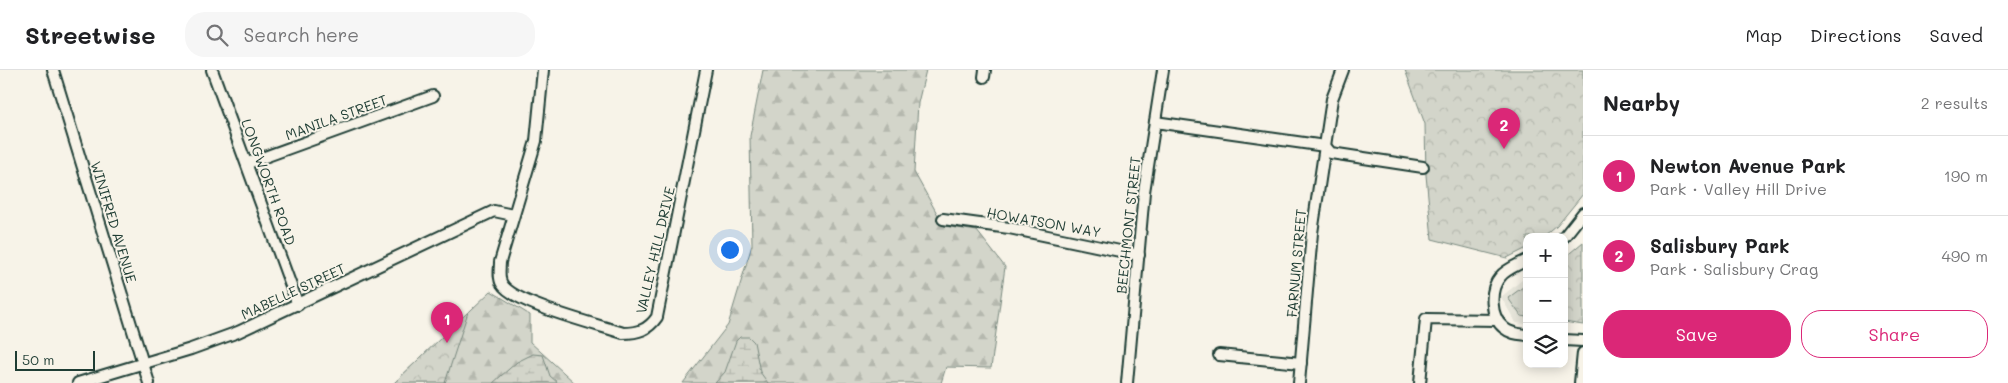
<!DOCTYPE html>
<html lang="en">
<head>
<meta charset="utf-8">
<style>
	body { margin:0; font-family:Mali,sans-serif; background:#f6f6f6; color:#202124 }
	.controls { position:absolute; right:15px; bottom:15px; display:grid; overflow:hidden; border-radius:10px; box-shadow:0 2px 12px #0003 }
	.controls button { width:45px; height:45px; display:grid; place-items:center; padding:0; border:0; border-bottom:1px solid #e0e0e0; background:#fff; color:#202124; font:25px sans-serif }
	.scale { position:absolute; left:15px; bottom:12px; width:80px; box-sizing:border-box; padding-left:5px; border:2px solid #1f3d34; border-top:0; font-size:14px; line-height:18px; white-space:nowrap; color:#1f3d34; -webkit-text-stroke:4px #f7f3e8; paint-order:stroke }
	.you { position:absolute; left:729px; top:179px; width:18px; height:18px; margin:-12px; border:4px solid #fff; border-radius:50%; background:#1a73e8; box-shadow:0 0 0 8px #1a73e833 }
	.badge { display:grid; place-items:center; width:32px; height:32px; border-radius:50%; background:#db2777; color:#fff; font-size:16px; font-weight:700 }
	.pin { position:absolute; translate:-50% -41px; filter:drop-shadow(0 1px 2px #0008) }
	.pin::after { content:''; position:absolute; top:26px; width:18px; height:15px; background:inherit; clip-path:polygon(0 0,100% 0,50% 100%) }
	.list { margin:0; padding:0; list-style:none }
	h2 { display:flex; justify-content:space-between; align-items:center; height:65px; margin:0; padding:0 20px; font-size:21px }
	h2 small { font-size:16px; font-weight:400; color:#757577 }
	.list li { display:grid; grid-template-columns:32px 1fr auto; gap:15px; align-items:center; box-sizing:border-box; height:80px; padding:0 20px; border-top:1px solid #e0e0e0 }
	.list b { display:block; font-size:19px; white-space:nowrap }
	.list p { margin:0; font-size:16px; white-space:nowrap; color:#757577 }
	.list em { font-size:16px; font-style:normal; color:#757577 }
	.actions { display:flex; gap:10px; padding:15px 20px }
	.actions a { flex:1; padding:11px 0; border:1px solid #db2777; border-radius:20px; text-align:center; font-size:18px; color:#db2777 }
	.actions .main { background:#db2777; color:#fff }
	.icon { flex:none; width:28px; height:28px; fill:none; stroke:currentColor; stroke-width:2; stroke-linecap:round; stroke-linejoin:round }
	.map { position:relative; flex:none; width:1583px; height:313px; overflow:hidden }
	header { display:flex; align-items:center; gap:30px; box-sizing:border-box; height:70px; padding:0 25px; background:#fff; border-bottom:1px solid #e0e0e0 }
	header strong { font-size:24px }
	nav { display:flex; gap:28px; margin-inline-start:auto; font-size:18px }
	.search { width:350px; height:45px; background:#f6f6f6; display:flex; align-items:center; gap:12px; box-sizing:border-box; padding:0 18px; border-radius:20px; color:#757577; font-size:19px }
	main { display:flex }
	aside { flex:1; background:#fff }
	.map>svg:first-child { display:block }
</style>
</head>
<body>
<header>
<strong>Streetwise</strong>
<div class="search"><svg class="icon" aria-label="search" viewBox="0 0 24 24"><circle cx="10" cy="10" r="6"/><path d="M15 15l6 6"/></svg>Search here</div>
<nav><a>Map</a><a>Directions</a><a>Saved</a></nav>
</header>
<main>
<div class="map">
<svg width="1583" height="313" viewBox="0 0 1583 313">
	<defs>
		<pattern id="forest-firs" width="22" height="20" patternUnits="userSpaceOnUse" patternTransform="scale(1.25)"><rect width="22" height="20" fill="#d3d5ca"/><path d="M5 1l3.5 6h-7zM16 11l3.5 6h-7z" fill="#b5b8ae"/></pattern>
		<pattern id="wetland-marsh" width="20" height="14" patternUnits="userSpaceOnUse" patternTransform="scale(1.25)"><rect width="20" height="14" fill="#d3d5ca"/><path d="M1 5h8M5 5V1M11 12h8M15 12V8" fill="none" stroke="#b5b8ae"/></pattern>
		<pattern id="park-crowns" width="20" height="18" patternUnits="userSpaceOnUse" patternTransform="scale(1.25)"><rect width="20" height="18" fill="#d3d5ca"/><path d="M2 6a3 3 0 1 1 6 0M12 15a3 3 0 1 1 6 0" fill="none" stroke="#b5b8ae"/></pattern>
	</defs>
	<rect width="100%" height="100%" fill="#f7f3e8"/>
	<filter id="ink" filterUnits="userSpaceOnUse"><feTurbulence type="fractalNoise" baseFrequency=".02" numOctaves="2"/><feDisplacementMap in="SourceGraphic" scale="10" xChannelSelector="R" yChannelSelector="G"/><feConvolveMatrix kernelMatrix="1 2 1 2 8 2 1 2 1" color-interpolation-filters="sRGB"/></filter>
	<g filter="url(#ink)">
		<path fill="#e5e4d9" d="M1527,206V254L1516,253L1501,227Z"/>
		<g fill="url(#forest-firs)" stroke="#79897f">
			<path d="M763,0H926L918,33L914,102L944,156L977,161L1005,197L991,298L946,297L941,313H683L728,255L752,175L750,66Z"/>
			<path d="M491,221L530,245V272L575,313H394Z"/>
		</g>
		<g fill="url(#wetland-marsh)" stroke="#79897f">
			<path d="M740,267H749L754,272L760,302L768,313H715L725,302L736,271Z"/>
			<path d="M533,284L543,285L550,306L558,313H493L517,292Z"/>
		</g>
		<g fill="url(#park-crowns)" stroke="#79897f">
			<path d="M1405,0H1583V124L1557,156L1544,167H1527V178L1507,188L1432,169L1426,105L1425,54Z"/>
			<path d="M1583,172V255L1564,252V188Z"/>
			<path d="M1527,214V247L1521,246L1508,228Z"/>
			<path d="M468,242L445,313H394Z"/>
		</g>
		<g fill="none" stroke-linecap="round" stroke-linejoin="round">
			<g stroke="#1f3d34" stroke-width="14">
				<g id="street">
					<path d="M53,0L149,313"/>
					<path d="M212,0L298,235"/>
					<path d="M543,0L536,71L500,192C500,199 498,208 502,214C514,234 599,255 623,263C638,263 648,260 657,247L706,0"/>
					<path d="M984,7L985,0"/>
					<path d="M1155,52L1325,76L1332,29L1343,0"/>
					<path d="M1325,76L1331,83L1423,97"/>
					<path d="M248,93L433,26"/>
					<path d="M943,149L1009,158L1139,185"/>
					<path d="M1564,167L1583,143"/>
					<path d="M1527,190C1518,195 1506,199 1500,207C1489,220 1490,247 1504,258C1511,264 1519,264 1527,265"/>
					<path d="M1564,270L1583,271"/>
					<path d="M1219,285L1301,293"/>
					<path d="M78,313L191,279L238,262L494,141L513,145"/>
					<path d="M1127,313L1144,122L1163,0"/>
					<path d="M1299,313L1312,163L1325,76"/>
					<path d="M1420,313L1426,249L1498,250"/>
					<path d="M1580,313L1583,283"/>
				</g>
			</g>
			<use href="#street" stroke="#f7f3e8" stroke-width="10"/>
		</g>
	</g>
	<g text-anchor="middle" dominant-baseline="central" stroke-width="4" stroke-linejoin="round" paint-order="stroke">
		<g font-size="14" fill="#1f3d34" stroke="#f7f3e8">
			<text transform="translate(336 47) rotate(-20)">MANILA STREET</text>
			<text transform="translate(269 112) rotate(70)">LONGWORTH ROAD</text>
			<text transform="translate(114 152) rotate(73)">WINIFRED AVENUE</text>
			<text transform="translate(1044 152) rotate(10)">HOWATSON WAY</text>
			<text transform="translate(1128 155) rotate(-84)">BEECHMONT STREET</text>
			<text transform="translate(655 180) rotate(-77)">VALLEY HILL DRIVE</text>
			<text transform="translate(1296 193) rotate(-85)">FARNUM STREET</text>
			<text transform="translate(293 221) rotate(-25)">MABELLE STREET</text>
		</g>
	</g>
</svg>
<div class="controls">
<button>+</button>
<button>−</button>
<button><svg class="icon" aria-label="layers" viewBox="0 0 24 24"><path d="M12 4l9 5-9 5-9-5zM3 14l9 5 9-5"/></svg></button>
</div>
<div class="scale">50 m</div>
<div class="you"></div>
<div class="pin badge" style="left:447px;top:273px">1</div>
<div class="pin badge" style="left:1504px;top:79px">2</div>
</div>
<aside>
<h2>Nearby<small>2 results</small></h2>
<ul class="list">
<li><span class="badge">1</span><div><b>Newton Avenue Park</b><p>Park · Valley Hill Drive</p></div><em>190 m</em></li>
<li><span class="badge">2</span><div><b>Salisbury Park</b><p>Park · Salisbury Crag</p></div><em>490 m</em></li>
</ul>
<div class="actions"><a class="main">Save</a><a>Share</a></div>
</aside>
</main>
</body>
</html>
